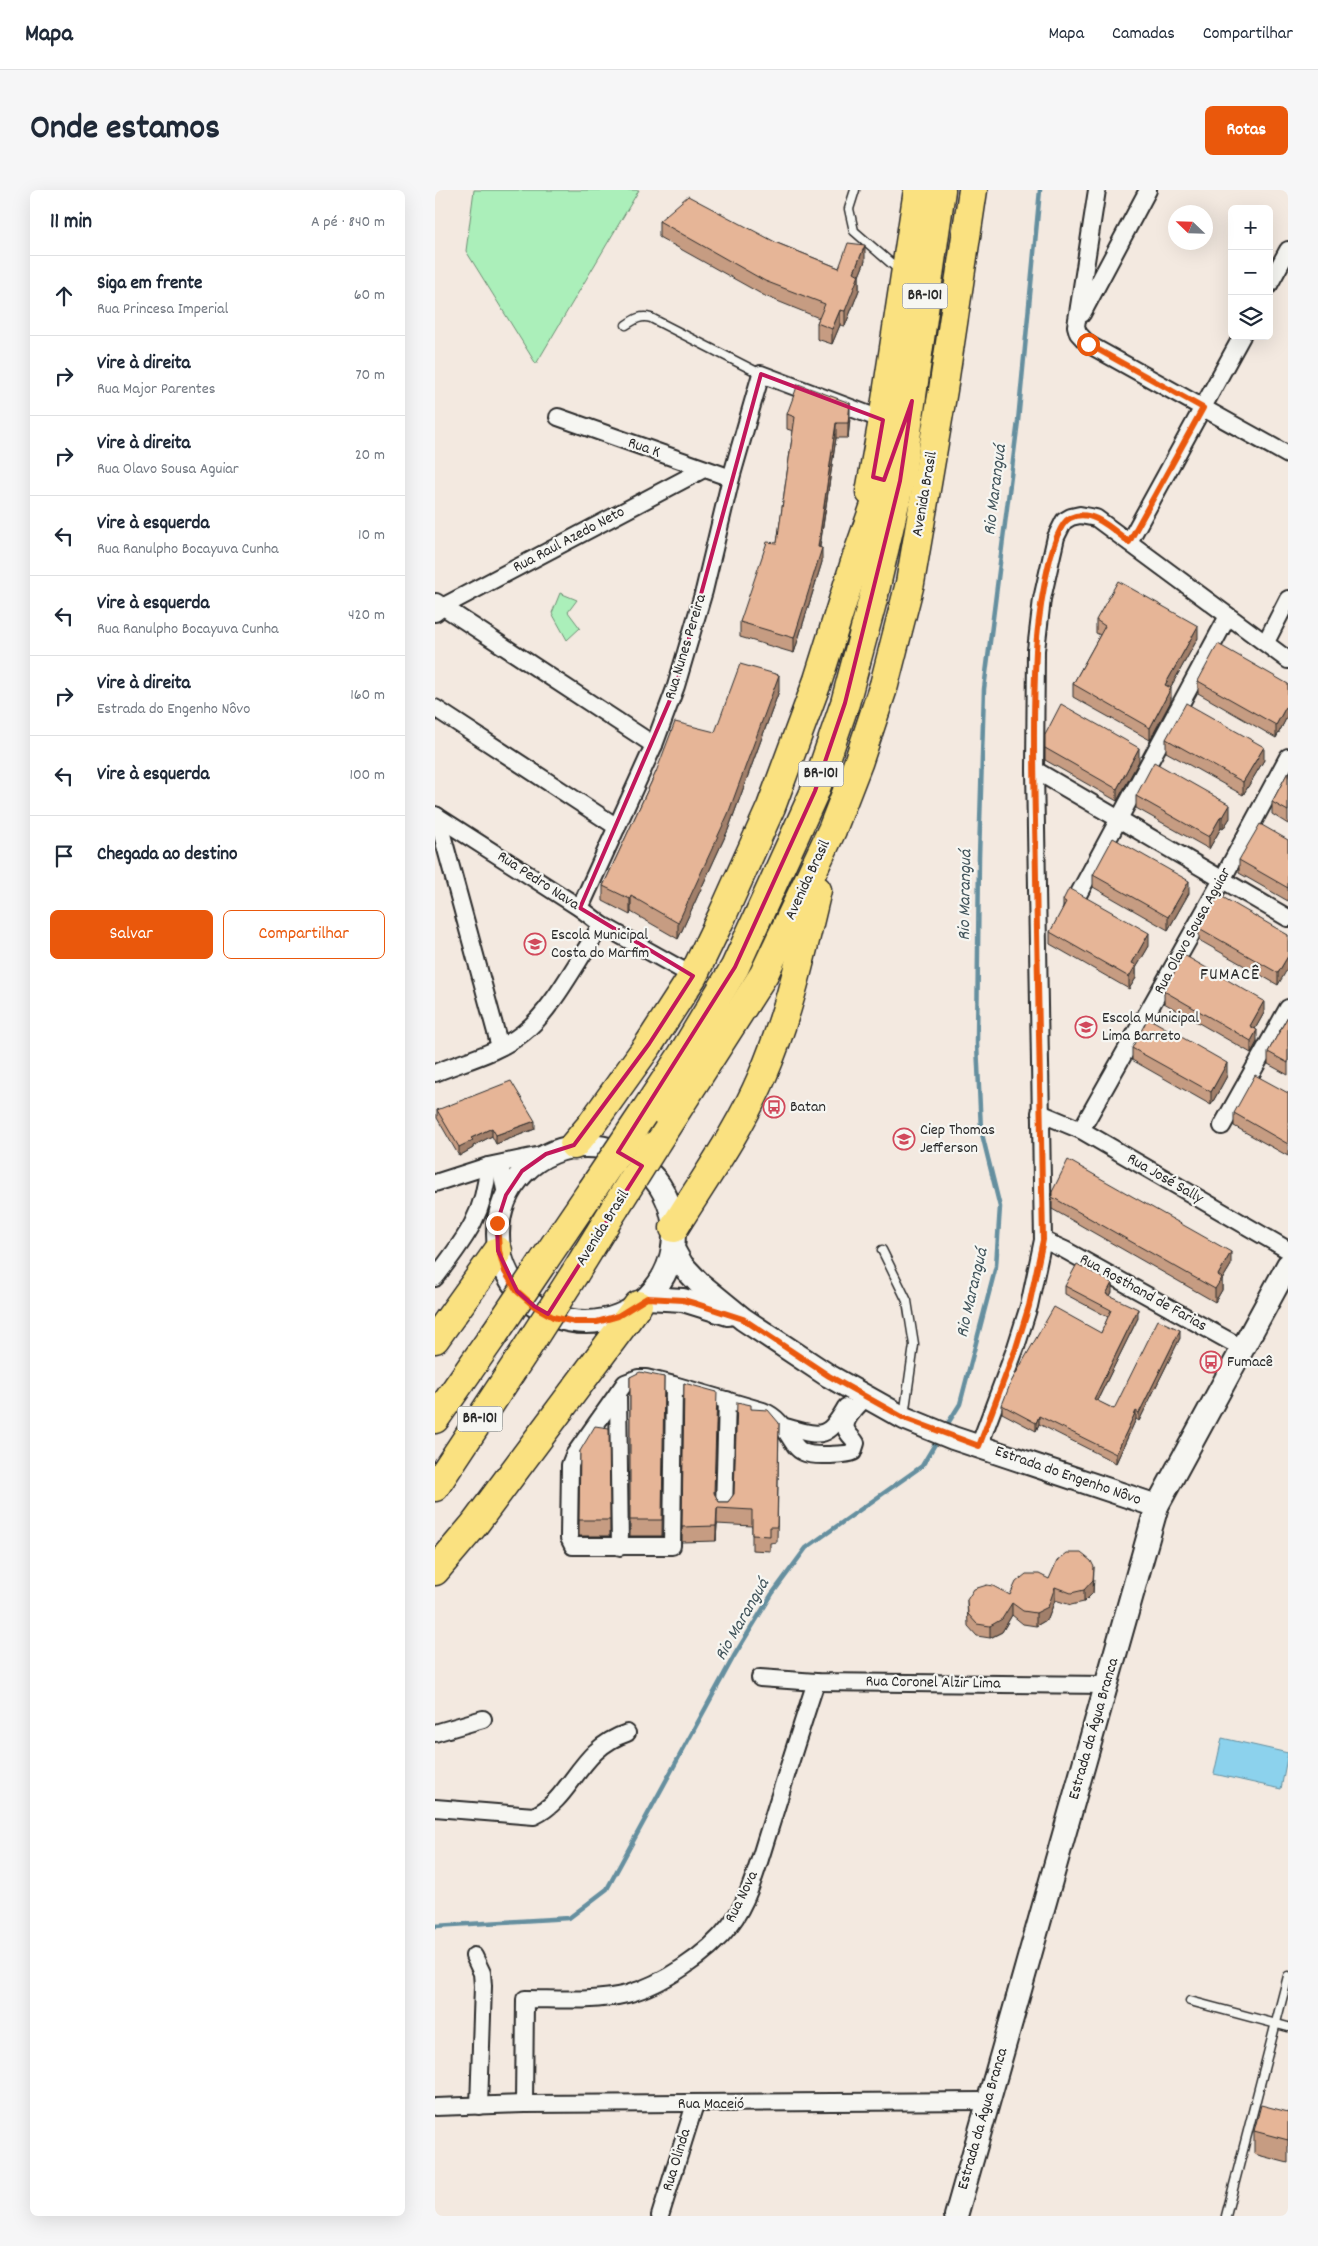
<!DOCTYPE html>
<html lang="pt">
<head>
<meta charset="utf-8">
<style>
	body { margin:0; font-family:Dekko,sans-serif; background:#f6f6f7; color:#1f2937 }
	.controls { position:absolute; right:15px; top:15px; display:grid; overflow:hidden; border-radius:8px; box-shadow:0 5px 20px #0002 }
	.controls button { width:45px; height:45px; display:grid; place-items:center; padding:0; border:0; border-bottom:1px solid #e0e1e3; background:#fff; color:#1f2937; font:25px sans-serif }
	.compass { position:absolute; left:733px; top:15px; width:45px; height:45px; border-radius:50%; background:#fff; box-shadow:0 5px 20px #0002; rotate:293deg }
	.stop { position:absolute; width:15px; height:15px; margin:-11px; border:4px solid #ea580c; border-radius:50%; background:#fff }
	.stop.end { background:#ea580c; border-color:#fff; box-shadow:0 1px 5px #0008 }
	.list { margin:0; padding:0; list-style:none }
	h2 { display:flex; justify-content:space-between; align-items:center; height:65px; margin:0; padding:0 20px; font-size:21px }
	h2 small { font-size:16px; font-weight:400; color:#747a83 }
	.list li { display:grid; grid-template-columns:32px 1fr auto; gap:15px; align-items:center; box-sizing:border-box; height:80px; padding:0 20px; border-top:1px solid #e0e1e3 }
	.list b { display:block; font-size:19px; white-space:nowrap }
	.list p { margin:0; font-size:16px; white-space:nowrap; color:#747a83 }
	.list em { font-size:16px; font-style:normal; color:#747a83 }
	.actions { display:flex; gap:10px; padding:15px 20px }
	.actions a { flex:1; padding:11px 0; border:1px solid #ea580c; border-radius:8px; text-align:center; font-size:18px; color:#ea580c }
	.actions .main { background:#ea580c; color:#fff }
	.icon { flex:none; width:28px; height:28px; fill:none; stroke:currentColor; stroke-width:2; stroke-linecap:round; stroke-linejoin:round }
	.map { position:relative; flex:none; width:853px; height:2026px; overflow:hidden; border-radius:8px }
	header { display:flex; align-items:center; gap:30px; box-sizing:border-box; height:70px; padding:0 25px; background:#fff; border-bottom:1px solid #e0e1e3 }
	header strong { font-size:24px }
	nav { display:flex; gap:28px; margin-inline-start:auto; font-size:18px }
	.intro { display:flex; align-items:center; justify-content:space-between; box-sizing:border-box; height:120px; padding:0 30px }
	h1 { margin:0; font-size:35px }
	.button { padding:12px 22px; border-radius:8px; background:#ea580c; color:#fff; font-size:18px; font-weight:700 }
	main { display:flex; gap:30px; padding:0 30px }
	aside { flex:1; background:#fff; border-radius:8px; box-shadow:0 5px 20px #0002 }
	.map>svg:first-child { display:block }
</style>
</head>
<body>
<header>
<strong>Mapa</strong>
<nav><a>Mapa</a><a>Camadas</a><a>Compartilhar</a></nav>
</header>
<div class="intro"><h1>Onde estamos</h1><a class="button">Rotas</a></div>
<main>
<aside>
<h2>11 min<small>A pé · 840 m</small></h2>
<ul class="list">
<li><svg class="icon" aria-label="ahead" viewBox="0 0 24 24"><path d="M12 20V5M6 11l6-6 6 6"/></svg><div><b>Siga em frente</b><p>Rua Princesa Imperial</p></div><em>60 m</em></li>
<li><svg class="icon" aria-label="right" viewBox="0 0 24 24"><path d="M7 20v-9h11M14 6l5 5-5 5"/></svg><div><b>Vire à direita</b><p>Rua Major Parentes</p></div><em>70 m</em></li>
<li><svg class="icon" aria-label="right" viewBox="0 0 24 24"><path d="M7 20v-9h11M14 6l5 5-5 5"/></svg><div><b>Vire à direita</b><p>Rua Olavo Sousa Aguiar</p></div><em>20 m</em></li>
<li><svg class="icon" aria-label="left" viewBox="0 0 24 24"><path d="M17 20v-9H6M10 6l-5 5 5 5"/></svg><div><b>Vire à esquerda</b><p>Rua Ranulpho Bocayuva Cunha</p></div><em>10 m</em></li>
<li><svg class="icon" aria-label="left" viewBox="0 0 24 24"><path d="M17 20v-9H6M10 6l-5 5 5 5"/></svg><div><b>Vire à esquerda</b><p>Rua Ranulpho Bocayuva Cunha</p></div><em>420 m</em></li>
<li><svg class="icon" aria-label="right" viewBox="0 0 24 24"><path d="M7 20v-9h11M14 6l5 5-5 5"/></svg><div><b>Vire à direita</b><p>Estrada do Engenho Nôvo</p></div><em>160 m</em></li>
<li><svg class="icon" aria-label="left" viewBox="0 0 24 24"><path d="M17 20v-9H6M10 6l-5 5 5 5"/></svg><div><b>Vire à esquerda</b></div><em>100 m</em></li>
<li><svg class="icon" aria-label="arrive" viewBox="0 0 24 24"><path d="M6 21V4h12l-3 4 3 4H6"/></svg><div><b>Chegada ao destino</b></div></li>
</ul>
<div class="actions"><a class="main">Salvar</a><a>Compartilhar</a></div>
</aside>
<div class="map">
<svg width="853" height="2026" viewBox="0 0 853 2026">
	<rect width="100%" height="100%" fill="#f3e9e0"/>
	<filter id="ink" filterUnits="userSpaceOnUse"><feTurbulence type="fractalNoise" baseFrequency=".02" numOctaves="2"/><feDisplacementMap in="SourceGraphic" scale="10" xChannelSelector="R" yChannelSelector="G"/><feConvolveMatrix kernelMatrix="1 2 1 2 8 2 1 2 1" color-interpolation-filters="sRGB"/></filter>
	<g filter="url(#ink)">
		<g fill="#abefba" stroke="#6b8d72">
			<path d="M39,0H204L101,174L31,61Z"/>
			<path d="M125,403L142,410L133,422L145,438L132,450L117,423Z"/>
		</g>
		<path fill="#8cd2ed" stroke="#658f9f" d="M787,1548L853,1563L846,1599L779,1584Z"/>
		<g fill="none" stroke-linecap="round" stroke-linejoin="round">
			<g stroke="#658f9f" stroke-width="4.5">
				<path d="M510,1238L525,1214L561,1076L565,1017L546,940L542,854L544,667L549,499L583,231L605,0"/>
				<path d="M0,1736L134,1728L172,1699L299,1466L337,1404L371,1358L487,1276L503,1249"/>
			</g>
			<g stroke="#2b2b2b" stroke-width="11">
				<g id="lane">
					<path d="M420,0L414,19L419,41L465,81"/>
					<path d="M191,135C200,129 206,125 216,128L326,184"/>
					<path d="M447,1060L472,1111L479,1155L469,1226"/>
					<path d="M755,1811L853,1837"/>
					<path d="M791,2026L853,1786"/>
				</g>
			</g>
			<g stroke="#2b2b2b" stroke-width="20">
				<g id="street">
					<path d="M662,0L641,136L643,143L653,154L853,265"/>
					<path d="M834,95L853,60"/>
					<path d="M647,124L713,0"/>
					<path d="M123,227L296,288"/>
					<path d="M694,352L807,146"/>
					<path d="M1,412L219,555"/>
					<path d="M0,423L9,416L269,279"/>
					<path d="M831,452L853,409"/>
					<path d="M0,518L182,637"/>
					<path d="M600,580L853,728"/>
					<path d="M0,625L145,718L167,735L258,786"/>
					<path d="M2,626L65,857"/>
					<path d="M643,705L793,426"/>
					<path d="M145,718L219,555L241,496L269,401L296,288L326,184L448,230"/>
					<path d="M0,883C29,871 63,863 88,843C119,819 143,768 167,735"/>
					<path d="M605,923L646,940L853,1060"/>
					<path d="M787,936L853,818"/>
					<path d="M646,940L787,690L853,567"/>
					<path d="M65,974L71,1005"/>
					<path d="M0,993L53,976L111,964"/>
					<path d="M608,1050L630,1060L807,1158"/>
					<path d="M0,1088C29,1050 50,1025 53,976"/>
					<path d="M239,1195L237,1356H138L134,1348L135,1275L139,1265L190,1193L203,1188H211L239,1195L328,1221C352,1230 355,1257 368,1262C376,1266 387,1265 395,1265C403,1264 411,1265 418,1262L421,1253C419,1249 413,1245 411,1239C408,1228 424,1215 431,1207"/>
					<path d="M183,1203L185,1357"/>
					<path d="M350,1237C385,1246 392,1251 411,1217"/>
					<path d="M544,1256L581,1157L594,1116L608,1050L600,580L601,460L607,409L621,347L629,331L636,327L645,325L661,328L853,470"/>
					<path d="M289,1319L292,1210"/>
					<path d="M325,1488L381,1492L672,1495"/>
					<path d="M0,1543L48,1529"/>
					<path d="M0,1618L99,1626C138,1608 143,1559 192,1543"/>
					<path d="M39,1766L47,1783L48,1796L44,1916"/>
					<path d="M89,1914L90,1809C123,1809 159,1812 192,1804C227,1795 273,1764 295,1735C315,1710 325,1667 335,1637C350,1589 365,1540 381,1492"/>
					<path d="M0,1917L89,1914L552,1911"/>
					<path d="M225,2026L260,1914"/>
				</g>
			</g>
			<g stroke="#2b2b2b" stroke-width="26">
				<g id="secondary">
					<circle cx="151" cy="1044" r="88"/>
					<path d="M238,1059L247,1075L264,1093L308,1129L394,1186L469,1228L518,1248L722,1316"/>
					<path d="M212,1108L248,1110L293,1124"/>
					<path d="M521,2026L722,1316L853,1075"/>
				</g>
			</g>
			<g stroke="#2b2b2b" stroke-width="31">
				<g id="highway">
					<path d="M435,302L448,230L483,0"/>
					<path d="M208,924L247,865L300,777L380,601L410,513L438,409L465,291L506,0"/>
					<path d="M139,955L156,935L214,854L258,786L287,726L336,617L383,490L421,369L452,281"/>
					<path d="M219,956L329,784L397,640L423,573L449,495L475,393L508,200L538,0"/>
					<path d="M239,1038C270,988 304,941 327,887C353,827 367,763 382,700"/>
					<path d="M108,1072L157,1000"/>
					<path d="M140,1083L180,1018"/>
					<path d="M0,1149L63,1061"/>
					<path d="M0,1229L60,1143"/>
					<path d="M0,1297L90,1161"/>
					<path d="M0,1381L39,1335L203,1115"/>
				</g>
			</g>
			<use href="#lane" stroke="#f6f6f2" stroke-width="8"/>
			<use href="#street" stroke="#f6f6f2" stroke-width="16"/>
			<use href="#secondary" stroke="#f6f6f2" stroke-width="22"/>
			<use href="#highway" stroke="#fae180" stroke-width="28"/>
			<g stroke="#2b2b2b" stroke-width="31" stroke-linecap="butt">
				<g id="highway-bridge">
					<path d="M157,1000L208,924"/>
					<path d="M180,1018L219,956"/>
					<path d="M60,1143L108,1072"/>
					<path d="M90,1161L140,1083"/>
				</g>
			</g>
			<use href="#highway-bridge" stroke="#fae180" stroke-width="28"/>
		</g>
		<g fill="#c69c82" stroke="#2b2b2b">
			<path d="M224,31L342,53L404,78L430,71L424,86V100L410,136L405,135L397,154L382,149V133L384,128L330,106L224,47Z"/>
			<path d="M352,224L415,228L413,248H401L385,357L387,372L359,463L305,447V432L342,353L358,241L352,239Z"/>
			<path d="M661,430L763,448L735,498L736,511L715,550L638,507V494L665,445L661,443Z"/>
			<path d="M763,491L853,494V525L841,548L763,503Z"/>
			<path d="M344,501L293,640L243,749L196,722L195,725L168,711V696L221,582L280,542Z"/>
			<path d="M610,545L704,571L682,611L610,570Z"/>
			<path d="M731,549L829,570L808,605L731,562Z"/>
			<path d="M853,582V634L837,624V612Z"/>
			<path d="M701,606L795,628L788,639L786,638L774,659L701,618Z"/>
			<path d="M853,650V711L804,683V670Z"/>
			<path d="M658,685L754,703L733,740L658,697Z"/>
			<path d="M628,710L714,756L701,778V788L694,799L615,754V742L628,719Z"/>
			<path d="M764,738L853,745L843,795L764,750Z"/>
			<path d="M729,801L829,823L820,839L822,852L816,863L729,813Z"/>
			<path d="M853,826V885L833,874V862Z"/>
			<path d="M697,858L792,886L776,915L697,870Z"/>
			<path d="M853,903V966L799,936V923Z"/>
			<path d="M2,920L100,939L61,954L57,946L38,956V958L24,966L2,928Z"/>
			<path d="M617,1002L796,1075L787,1090V1100L780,1112L617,1019Z"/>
			<path d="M630,1096L677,1102L675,1106L703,1128L662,1211L679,1219L745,1148L704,1231L701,1229L681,1273L604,1234L601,1241L567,1223V1215L666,1143L673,1127L630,1104Z"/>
			<path d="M195,1187H229L227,1346H195Z"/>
			<path d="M249,1193L282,1218L279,1304L284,1312H293L299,1304L316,1219L344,1233L342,1352L335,1353V1361L317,1360V1336L282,1334L281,1351L247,1352Z"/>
			<path d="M174,1238L175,1346H144L145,1261Z"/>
			<path d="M614,1389H659L658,1403L649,1412L636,1415L620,1410L613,1429L601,1436L588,1434L577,1425L567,1442L555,1448L542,1446L533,1436L532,1410L575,1405Z"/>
			<path d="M853,1922V1973L819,1964V1941Z"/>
		</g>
		<g fill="#a17f6a" stroke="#2b2b2b">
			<path d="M430,55V71L424,86V100L410,136V121L419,82Z"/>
			<path d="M405,120V135L397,154V139Z"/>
			<path d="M415,213V228L413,248V233Z"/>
			<path d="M401,233V248L383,369L387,358V372L359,463V448L383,357Z"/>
			<path d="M763,436V448L730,507V495Z"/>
			<path d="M344,485V501L293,640L243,749V733Z"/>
			<path d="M736,498V511L715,550V538Z"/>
			<path d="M853,513V525L841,548V535Z"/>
			<path d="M829,557V570L808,605V592Z"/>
			<path d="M704,558V571L682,611V599Z"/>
			<path d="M795,615V628L788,639V627Z"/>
			<path d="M786,626V638L774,659V647Z"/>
			<path d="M754,691V703L733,740V727Z"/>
			<path d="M196,706V722L195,725V709Z"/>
			<path d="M714,743V756L701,778V788L694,799V787L697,773Z"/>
			<path d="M853,766V778L843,795V783Z"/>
			<path d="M829,811V823L815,848V836Z"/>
			<path d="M822,840V852L816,863V851Z"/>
			<path d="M792,873V886L776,915V902Z"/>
			<path d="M100,931V939L61,954V945Z"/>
			<path d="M57,938V946L38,956V958L24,966V957L36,948Z"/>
			<path d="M796,1062V1075L787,1090V1100L780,1112V1099L783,1085Z"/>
			<path d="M677,1093V1102L671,1113V1104Z"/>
			<path d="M703,1119V1128L659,1217V1209Z"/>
			<path d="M745,1140V1148L704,1231V1223Z"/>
			<path d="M701,1221V1229L681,1273V1264Z"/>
			<path d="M604,1226V1234L601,1241V1233Z"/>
			<path d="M282,1318V1334L281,1351V1336Z"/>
			<path d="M659,1377L658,1403L649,1412V1400Z"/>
			<path d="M620,1397V1410L613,1429L601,1436V1423Z"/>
			<path d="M577,1413V1425L567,1442L555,1448V1436Z"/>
		</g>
		<g fill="#e6b597" stroke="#2b2b2b">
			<path d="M253,6L342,53L404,78L413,53L430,55L419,82L424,85L410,121L405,120L397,139L382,133L390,114L330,91L224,31Z"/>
			<path d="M363,194L415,213L413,233H401L383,357L387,358L359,448L305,432L332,352L342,353L360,227L352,224Z"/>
			<path d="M683,391L763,436L730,495L736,498L715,538L638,494L670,436L661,430Z"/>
			<path d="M783,454L853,494V513L841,535L763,491Z"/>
			<path d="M305,474L344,485L293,624L243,733L196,706L195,709L168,696L221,582L240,532L280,542Z"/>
			<path d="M751,513L829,557L808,592L731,549Z"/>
			<path d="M626,514L704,558L682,599L610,558V545Z"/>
			<path d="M719,572L795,615L788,627L786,626L774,647L701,606Z"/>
			<path d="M853,582V621L837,612Z"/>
			<path d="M825,634L853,650V698L804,670Z"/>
			<path d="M678,648L754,691L733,727L658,685Z"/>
			<path d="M634,698L714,743L697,773L701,775L694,787L615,742L631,712L628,710Z"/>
			<path d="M784,705L853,745V766L843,783L764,738Z"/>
			<path d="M749,765L829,811L815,836L822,840L816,851L729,801Z"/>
			<path d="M853,826V873L833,862Z"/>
			<path d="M713,828L792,873L776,902L697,858Z"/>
			<path d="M820,885L853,903V954L799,923Z"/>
			<path d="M76,891L100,931L61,945L57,938L36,948L38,950L24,957L2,920Z"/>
			<path d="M633,970L796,1062L783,1085L787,1088L780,1099L617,1007V1002Z"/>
			<path d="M642,1074L677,1093L671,1104L703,1119L659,1209L679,1219L723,1130L745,1140L704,1223L701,1221L681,1264L604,1226L601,1233L567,1215L576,1192L619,1117L666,1143L676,1120L630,1096Z"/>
			<path d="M205,1182L229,1187L227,1330H195V1187Z"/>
			<path d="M249,1193L282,1202L279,1303L284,1312H293L299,1304L302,1212L316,1215V1219L333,1220L344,1233L342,1337H335V1346L317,1345V1320L282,1318L281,1336L247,1337Z"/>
			<path d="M160,1236L174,1238L175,1330H144L145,1261Z"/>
			<path d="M632,1363H646L656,1371L659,1377L658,1390L649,1400L636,1403L620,1397L613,1417L601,1423L588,1421L577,1413L567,1429L555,1436L542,1434L533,1424L532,1410L539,1399L552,1395L558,1396L575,1405L581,1392L591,1384H604L614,1389L622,1371Z"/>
			<path d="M826,1915L853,1922V1950L819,1941Z"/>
		</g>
	</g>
	<g fill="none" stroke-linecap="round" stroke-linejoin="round" filter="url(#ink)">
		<path stroke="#ea580c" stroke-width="6" d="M62,1033L64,1061L70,1082L82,1101L99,1116L118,1127L140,1132H162L183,1126L212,1108L248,1110L262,1114L308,1129L394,1186L469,1228L544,1256L581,1158L594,1116L608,1050C605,929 603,809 601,689C600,613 597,536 601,461C602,436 614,338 635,328C657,317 679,341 694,352L768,218L653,154"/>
	</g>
	<path fill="none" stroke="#c2185b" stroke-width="4" stroke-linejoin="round" d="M326,184L448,230L438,287L449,290L477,211L465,291L410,513L380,601L300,777L183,962L207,976L113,1124L99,1116L82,1101L63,1061L62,1033L71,1005L87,981L111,964L139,955L214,854L258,786L145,718L241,496Z"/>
	<defs>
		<g id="school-ring" transform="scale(1.125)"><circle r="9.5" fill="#f6f6f2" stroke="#d1495b" stroke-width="1.5"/><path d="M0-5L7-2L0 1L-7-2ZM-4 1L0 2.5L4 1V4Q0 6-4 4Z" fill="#d1495b"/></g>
		<g id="bus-ring" transform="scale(1.125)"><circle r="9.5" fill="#f6f6f2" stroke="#d1495b" stroke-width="1.5"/><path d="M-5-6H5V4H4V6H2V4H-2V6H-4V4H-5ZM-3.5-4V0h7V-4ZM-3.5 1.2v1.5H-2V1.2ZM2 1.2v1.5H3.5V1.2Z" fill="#d1495b"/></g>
	</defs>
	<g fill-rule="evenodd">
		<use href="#school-ring" x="100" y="754"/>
		<use href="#school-ring" x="651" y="837"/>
		<use href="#bus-ring" x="339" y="917"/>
		<use href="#school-ring" x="469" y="949"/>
		<use href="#bus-ring" x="776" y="1172"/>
	</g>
	<g text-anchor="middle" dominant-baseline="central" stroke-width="4.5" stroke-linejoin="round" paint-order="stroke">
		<g fill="#f6f6f2" stroke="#686867" stroke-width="1">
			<rect x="467.5" y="93.5" width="45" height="25" rx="4"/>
			<rect x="363.5" y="571.5" width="45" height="25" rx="4"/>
			<rect x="22.5" y="1216.5" width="45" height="25" rx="4"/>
		</g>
		<g font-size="15" font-weight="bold" fill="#2b2b2b">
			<text x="490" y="106">BR-101</text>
			<text x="386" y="584">BR-101</text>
			<text x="45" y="1229">BR-101</text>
		</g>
		<g font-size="16" fill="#2b2b2b" stroke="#f6f6f2">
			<text transform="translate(209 258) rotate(19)">Rua K</text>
			<text transform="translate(490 304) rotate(-80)">Avenida Brasil</text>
			<text transform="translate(134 350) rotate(-28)">Rua Raul Azedo Neto</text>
			<text transform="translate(251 457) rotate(-73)">Rua Nunes Pereira</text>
			<text transform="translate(373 690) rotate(-65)">Avenida Brasil</text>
			<text transform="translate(103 691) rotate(33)">Rua Pedro Nava</text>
			<text transform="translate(758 741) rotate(-61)">Rua Olavo Sousa Aguiar</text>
			<text transform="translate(730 989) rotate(30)">Rua José Sally</text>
			<text transform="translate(168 1038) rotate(-58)">Avenida Brasil</text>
			<text transform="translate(708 1103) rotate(29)">Rua Rosthand de Farias</text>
			<text transform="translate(633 1286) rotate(19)">Estrada do Engenho Nôvo</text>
			<text transform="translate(498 1493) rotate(1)">Rua Coronel Alzir Lima</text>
			<text transform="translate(659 1539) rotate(-74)">Estrada da Água Branca</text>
			<text transform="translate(307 1707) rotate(-64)">Rua Nova</text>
			<text x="276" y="1914">Rua Maceió</text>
			<text transform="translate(548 1929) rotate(-74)">Estrada da Água Branca</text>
			<text transform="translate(242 1970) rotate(-73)">Rua Olinda</text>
		</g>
		<g font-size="16" fill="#2b2b2b" stroke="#f6f6f2" text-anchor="start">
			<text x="116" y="745">Escola Municipal<tspan x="116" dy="18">Costa do Marfim</tspan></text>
			<text x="667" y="828">Escola Municipal<tspan x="667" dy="18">Lima Barreto</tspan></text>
			<text x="355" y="917">Batan</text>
			<text x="485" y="940">Ciep Thomas<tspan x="485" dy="18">Jefferson</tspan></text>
			<text x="792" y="1172">Fumacê</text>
		</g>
		<g font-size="18" font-style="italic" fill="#43555c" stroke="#f6f6f2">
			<text transform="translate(561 300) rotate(-83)">Rio Maranguá</text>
			<text transform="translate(531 705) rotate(-89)">Rio Maranguá</text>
			<text transform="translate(538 1103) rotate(-77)">Rio Maranguá</text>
			<text transform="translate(308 1430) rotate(-60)">Rio Maranguá</text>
		</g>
		<g font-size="18" letter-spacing="1" fill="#2b2b2b" stroke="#f6f6f2">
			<text x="795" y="785">FUMACÊ</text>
		</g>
	</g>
</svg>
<div class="controls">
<button>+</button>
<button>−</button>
<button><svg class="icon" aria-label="layers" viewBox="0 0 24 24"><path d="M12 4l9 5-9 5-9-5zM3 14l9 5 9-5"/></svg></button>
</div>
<svg class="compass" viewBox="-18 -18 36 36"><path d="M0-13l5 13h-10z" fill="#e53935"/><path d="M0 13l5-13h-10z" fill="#747a83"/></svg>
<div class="stop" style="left:653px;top:154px"></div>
<div class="stop end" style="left:62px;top:1033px"></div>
</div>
</main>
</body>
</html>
